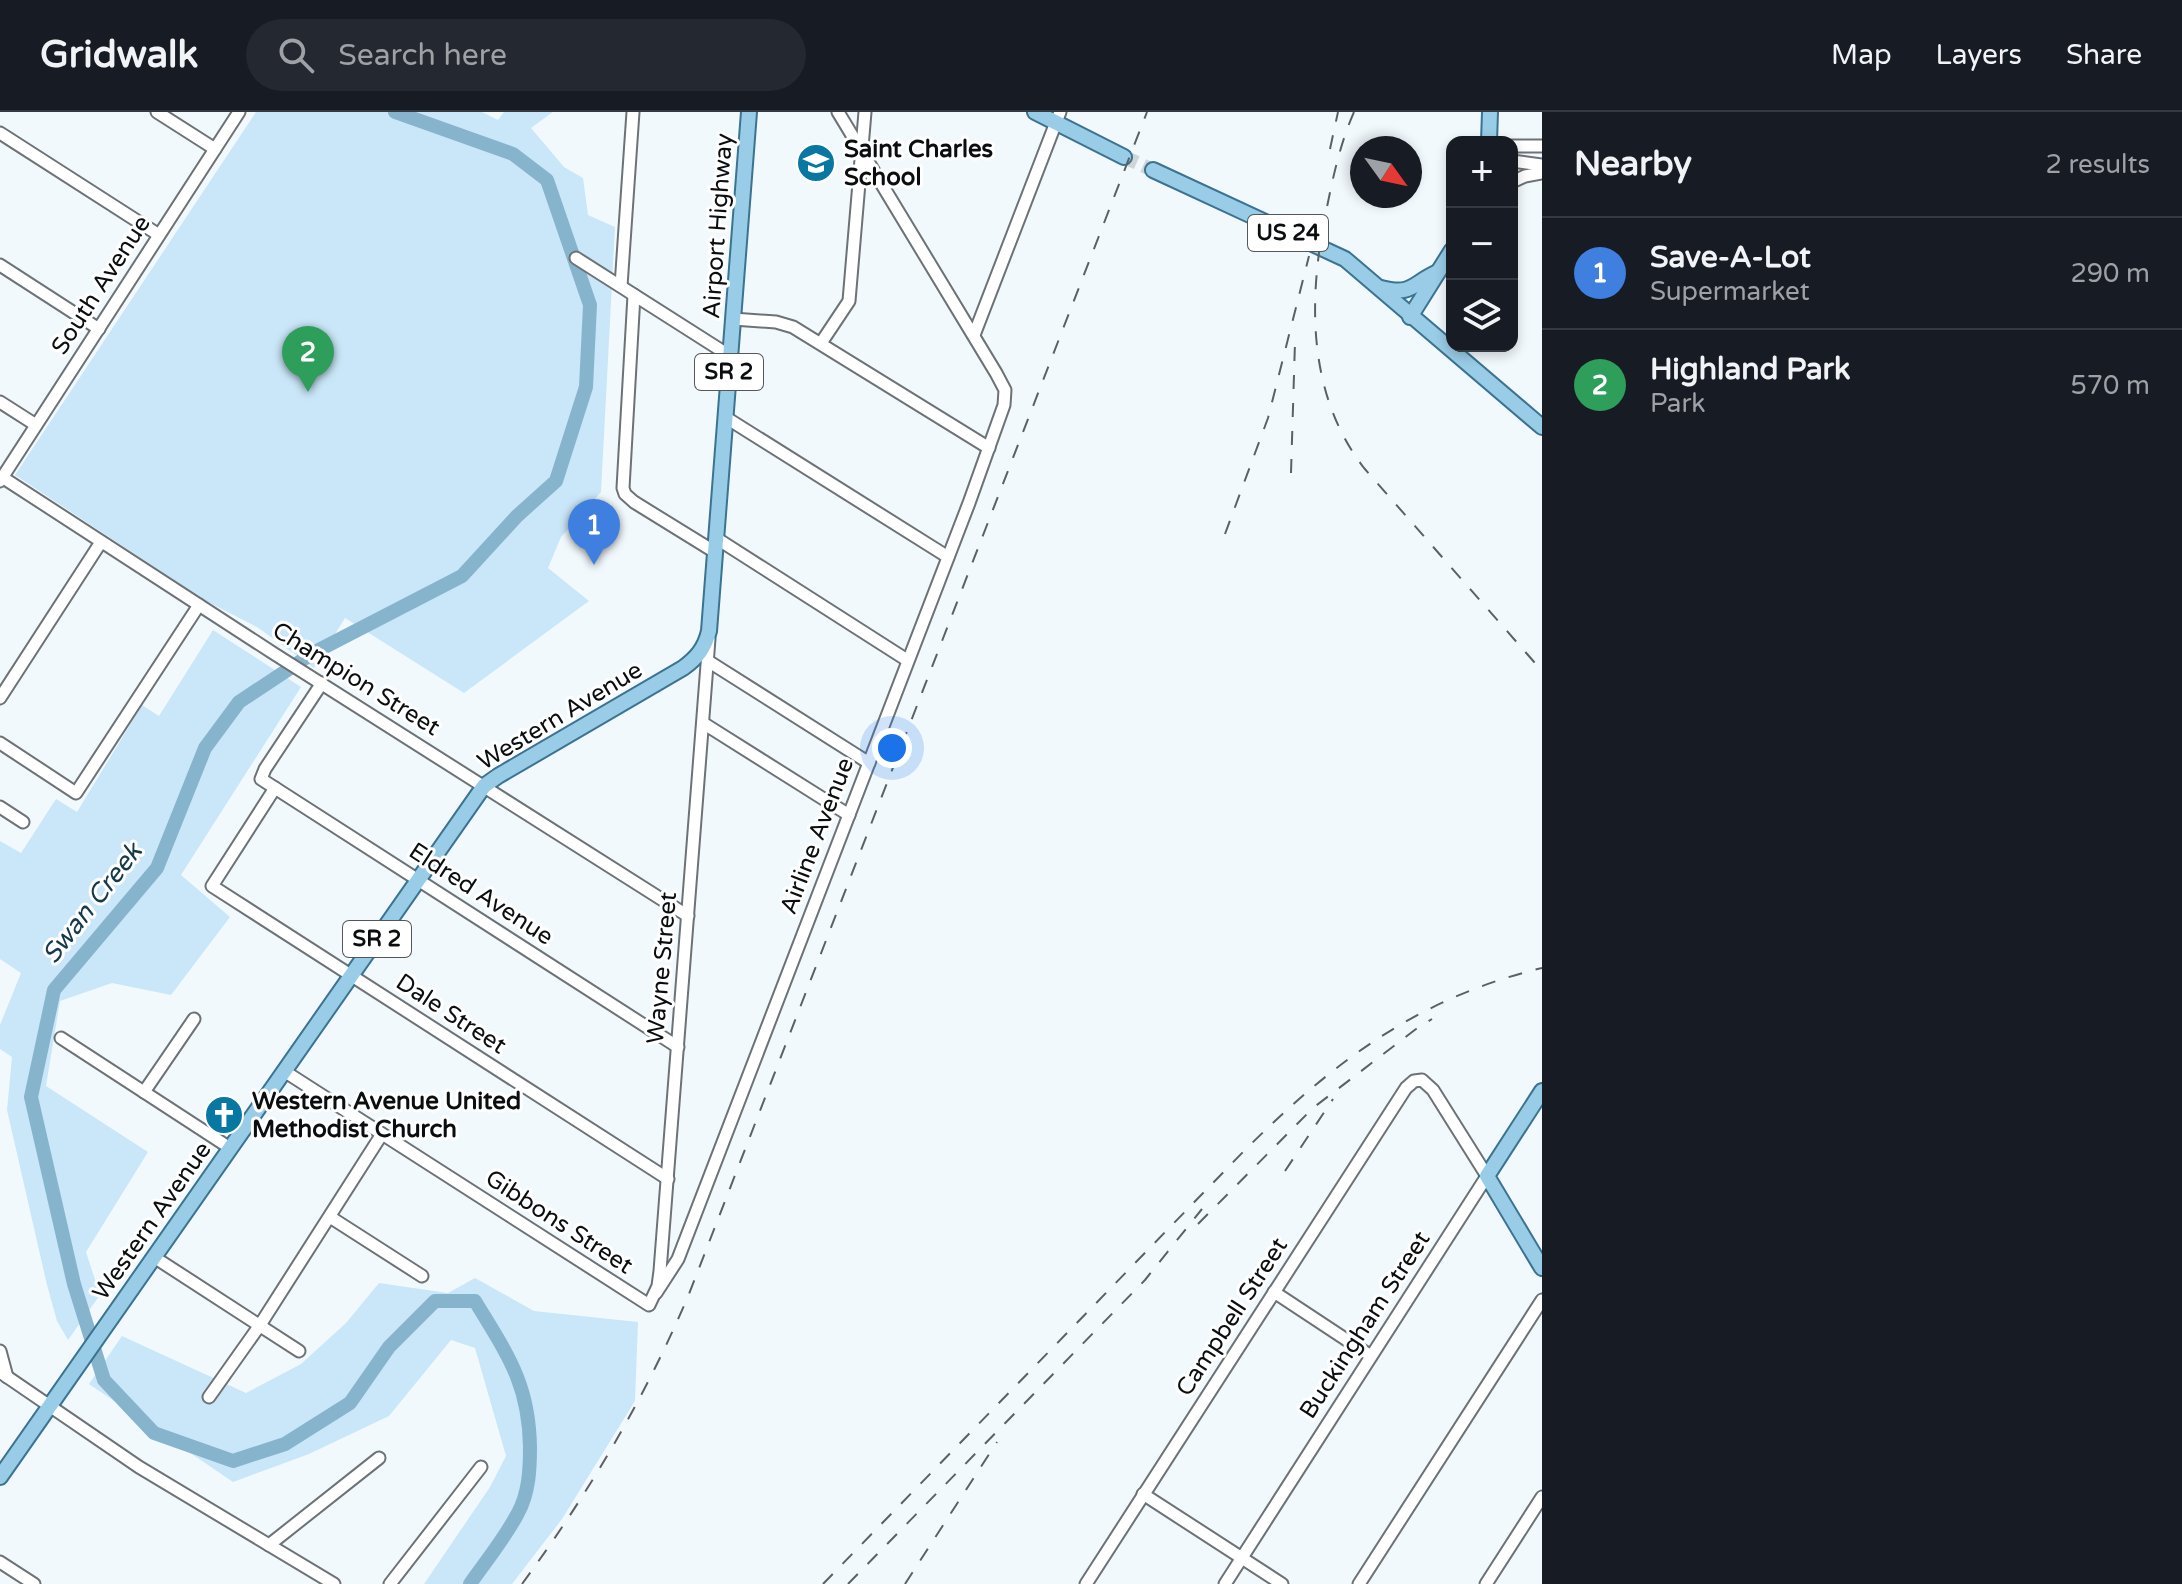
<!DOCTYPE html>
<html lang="en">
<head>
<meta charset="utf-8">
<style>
	body { margin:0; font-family:"Varela Round",sans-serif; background:#242831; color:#f1f3f6 }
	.controls { position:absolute; right:24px; top:24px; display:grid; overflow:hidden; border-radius:16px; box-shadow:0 4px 12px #0003 }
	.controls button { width:72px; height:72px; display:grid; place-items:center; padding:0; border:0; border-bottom:2px solid #363941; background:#171b24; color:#f1f3f6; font:40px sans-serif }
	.compass { position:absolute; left:1350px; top:24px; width:72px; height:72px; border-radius:50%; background:#171b24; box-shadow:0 4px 12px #0003; rotate:123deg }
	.you { position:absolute; left:892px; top:636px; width:28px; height:28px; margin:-20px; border:6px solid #fff; border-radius:50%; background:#1a73e8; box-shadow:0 0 0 12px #1a73e833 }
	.badge { display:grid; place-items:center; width:52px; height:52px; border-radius:50%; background:#0877a1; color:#fff; font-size:26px; font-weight:700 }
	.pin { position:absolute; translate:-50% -66px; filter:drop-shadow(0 2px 4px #0008) }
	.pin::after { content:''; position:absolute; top:42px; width:28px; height:24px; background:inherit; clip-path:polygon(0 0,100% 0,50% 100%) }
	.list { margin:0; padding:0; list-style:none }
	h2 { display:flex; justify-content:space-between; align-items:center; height:104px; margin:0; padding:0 32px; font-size:34px }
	h2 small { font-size:26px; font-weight:400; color:#9ea1a6 }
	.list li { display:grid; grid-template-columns:52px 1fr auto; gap:24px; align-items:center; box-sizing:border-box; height:112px; padding:0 32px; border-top:2px solid #363941 }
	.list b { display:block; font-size:30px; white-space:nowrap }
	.list p { margin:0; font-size:26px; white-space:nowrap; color:#9ea1a6 }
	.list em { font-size:26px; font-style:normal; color:#9ea1a6 }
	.icon { flex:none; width:44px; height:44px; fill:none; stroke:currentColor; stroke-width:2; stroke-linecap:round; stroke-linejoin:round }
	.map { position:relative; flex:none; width:1542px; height:1472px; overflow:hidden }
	header { display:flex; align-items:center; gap:48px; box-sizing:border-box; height:112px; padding:0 40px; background:#171b24; border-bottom:2px solid #363941 }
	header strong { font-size:38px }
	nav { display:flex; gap:44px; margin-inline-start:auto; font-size:28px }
	.search { width:560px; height:72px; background:#242831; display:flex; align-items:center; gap:20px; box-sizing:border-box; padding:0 28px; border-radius:44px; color:#9ea1a6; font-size:30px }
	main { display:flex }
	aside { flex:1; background:#171b24 }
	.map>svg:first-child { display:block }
</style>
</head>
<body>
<header>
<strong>Gridwalk</strong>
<div class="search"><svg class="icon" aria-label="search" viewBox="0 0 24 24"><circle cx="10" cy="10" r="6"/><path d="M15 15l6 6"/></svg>Search here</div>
<nav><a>Map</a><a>Layers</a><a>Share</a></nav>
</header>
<main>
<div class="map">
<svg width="1542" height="1472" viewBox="0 0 1542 1472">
	<rect width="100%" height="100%" fill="#f2f9fd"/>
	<g fill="#c9e7f8">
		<path d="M256,0H482L498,8L504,0H553L531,16L564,55L583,66L588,103L615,115L601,380L561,425L548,456L589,489L464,581L345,506L314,556L257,515L206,489L15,363Z"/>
		<path d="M213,518L301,575L181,763L230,805L171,883L112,871L60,889L46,974L148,1040L86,1140L100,1183L68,1228L57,1209L47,1173L7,998L12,945L0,937V913L21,861L0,847V729L21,741L56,687L77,700L142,593L159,604Z"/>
		<path d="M475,1166L534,1199L638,1210L635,1289L562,1407L512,1472H424L490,1375L506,1344L475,1236L451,1228L389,1304L309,1342L233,1370L89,1272L122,1224L246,1281L301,1252L346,1211L379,1171L448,1181Z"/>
	</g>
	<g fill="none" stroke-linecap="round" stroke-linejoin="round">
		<path stroke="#87b4cd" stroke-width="14" d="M395,0L513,42L547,68L590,193L586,275L556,369L517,404L462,464L313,541L239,590L205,636L157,756L54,878L31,985L74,1172L104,1268L154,1321L233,1349L285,1332L350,1291L389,1235L435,1189H475C507,1242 529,1271 530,1335C530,1357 529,1381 518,1401C505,1426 486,1449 470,1472"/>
		<path stroke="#cfd6d9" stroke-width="14" stroke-dasharray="14 7" stroke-linecap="butt" d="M1124,45L1153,58"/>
		<g stroke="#6c7275" stroke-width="15">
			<g id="minor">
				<path d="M157,0L215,37"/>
				<path d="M0,21L159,123"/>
				<path d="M1512,34H1542"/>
				<path d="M1512,49L1542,53"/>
				<path d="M1512,70L1525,64L1542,61"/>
				<path d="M576,146L730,244"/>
				<path d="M0,153L99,217"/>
				<path d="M621,174L633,0"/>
				<path d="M634,183L623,376L625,382L634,390L715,440"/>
				<path d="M733,207L776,210L793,215L989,336"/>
				<path d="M974,223L1060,0"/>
				<path d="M821,231L849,189L865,0"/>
				<path d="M0,290L36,313"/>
				<path d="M725,305L948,445"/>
				<path d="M2,365L273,541L688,804"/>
				<path d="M0,369L239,0"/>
				<path d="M716,426L907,548"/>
				<path d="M708,549L869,651"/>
				<path d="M322,571L265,657L261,667L678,935"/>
				<path d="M0,586L101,430"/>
				<path d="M703,611L849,703"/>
				<path d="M0,631L76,681L199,493"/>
				<path d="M275,676L212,774L668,1067"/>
				<path d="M0,695L23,710"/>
				<path d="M61,926L230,1036"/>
				<path d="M284,959L649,1193L658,1174L660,1159L709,527"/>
				<path d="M144,980L194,907"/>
				<path d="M330,1105L422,1164"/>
				<path d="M154,1145L299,1239"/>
				<path d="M1274,1180L1371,1244"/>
				<path d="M656,1181L678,1147L969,391L1004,293L1005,278L996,261L838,0"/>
				<path d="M0,1239L7,1265"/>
				<path d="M0,1260L139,1355L334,1472"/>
				<path d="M209,1285L260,1213L382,1022"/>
				<path d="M1143,1382L1282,1472"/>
				<path d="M269,1433L379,1346"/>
				<path d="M0,1450L34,1472"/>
				<path d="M390,1472L481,1355"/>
				<path d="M1086,1472L1406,976L1414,969L1422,968L1433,978L1487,1064L1225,1472"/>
				<path d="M1359,1472L1542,1188"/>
				<path d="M1486,1472L1542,1385"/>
			</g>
		</g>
		<g stroke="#3b7390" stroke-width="18">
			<g id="major">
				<path d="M1035,0L1124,45"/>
				<path d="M1489,30L1490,0"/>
				<path d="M1153,58L1345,147L1542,315"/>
				<path d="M1381,176C1413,184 1411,172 1438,160"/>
				<path d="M1410,205L1452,138"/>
				<path d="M1542,979L1487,1064L1542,1156"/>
				<path d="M0,1365L484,674L498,664L683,556C697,546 705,536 709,519L749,0"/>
			</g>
		</g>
		<use href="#minor" stroke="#fff" stroke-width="11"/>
		<use href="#major" stroke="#99cce6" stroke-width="14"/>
		<g stroke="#5c6062" stroke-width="2" stroke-dasharray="14 14" stroke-linecap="butt">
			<path d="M1354,0C1340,32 1333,65 1326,100C1308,187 1307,282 1364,356L1542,559"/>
			<path d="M1330,37L1338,0"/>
			<path d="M1291,361L1295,230"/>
			<path d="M1225,422L1268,306L1309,144"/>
			<path d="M1285,1059L1333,987"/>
			<path d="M1198,1112L1313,996L1416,917L1432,907"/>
			<path d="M522,1472C589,1381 645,1286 689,1182L1147,0"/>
			<path d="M823,1472L1243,1040C1332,951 1417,886 1542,856"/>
			<path d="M848,1472L1145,1168L1202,1097"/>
			<path d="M905,1472L997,1330"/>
		</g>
	</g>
	<defs>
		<g id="school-disc" transform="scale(2)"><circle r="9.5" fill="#0877a1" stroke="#fff"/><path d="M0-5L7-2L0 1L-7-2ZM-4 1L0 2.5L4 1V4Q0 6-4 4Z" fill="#fff"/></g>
		<g id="church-disc" transform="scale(2)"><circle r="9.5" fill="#0877a1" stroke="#fff"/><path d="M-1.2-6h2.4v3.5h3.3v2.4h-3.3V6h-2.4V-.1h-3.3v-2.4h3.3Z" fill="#fff"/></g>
	</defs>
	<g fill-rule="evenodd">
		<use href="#school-disc" x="816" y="51"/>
		<use href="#church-disc" x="224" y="1003"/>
	</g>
	<g text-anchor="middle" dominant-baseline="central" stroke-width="6" stroke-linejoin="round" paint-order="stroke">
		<g fill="#fff" stroke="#545657" stroke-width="2">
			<rect x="1248" y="103" width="80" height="36" rx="6"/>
			<rect x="695" y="242" width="68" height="36" rx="6"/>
			<rect x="343" y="809" width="68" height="36" rx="6"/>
		</g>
		<g font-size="22" font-weight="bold" fill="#0b0e0f">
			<text x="1288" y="121">US 24</text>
			<text x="729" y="260">SR 2</text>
			<text x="377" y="827">SR 2</text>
		</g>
		<g font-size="24" font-weight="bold" fill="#0b0e0f" stroke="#fff" text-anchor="start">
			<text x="844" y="37">Saint Charles<tspan x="844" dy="28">School</tspan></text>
			<text x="252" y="989">Western Avenue United<tspan x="252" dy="28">Methodist Church</tspan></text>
		</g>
		<g font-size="24" fill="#0b0e0f" stroke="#fff">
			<text transform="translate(718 114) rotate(-86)">Airport Highway</text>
			<text transform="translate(101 173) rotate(-57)">South Avenue</text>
			<text transform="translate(356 567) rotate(32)">Champion Street</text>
			<text transform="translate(560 604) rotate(-31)">Western Avenue</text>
			<text transform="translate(817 724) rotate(-69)">Airline Avenue</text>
			<text transform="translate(481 782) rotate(33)">Eldred Avenue</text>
			<text transform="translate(662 856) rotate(-85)">Wayne Street</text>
			<text transform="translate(451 902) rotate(33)">Dale Street</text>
			<text transform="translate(152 1109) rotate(-55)">Western Avenue</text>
			<text transform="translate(559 1110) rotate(33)">Gibbons Street</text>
			<text transform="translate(1232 1205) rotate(-57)">Campbell Street</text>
			<text transform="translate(1365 1213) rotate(-57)">Buckingham Street</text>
		</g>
		<g font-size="26" font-style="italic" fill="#13394b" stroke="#fff">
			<text transform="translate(92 791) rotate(-52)">Swan Creek</text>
		</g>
	</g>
</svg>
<div class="controls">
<button>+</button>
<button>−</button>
<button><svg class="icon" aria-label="layers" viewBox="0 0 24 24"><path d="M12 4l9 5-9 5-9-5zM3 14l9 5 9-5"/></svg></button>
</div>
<svg class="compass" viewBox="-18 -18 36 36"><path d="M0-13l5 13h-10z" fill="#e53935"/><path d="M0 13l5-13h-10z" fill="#9ea1a6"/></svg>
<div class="you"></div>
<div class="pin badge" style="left:594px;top:453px;background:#3f7fe0">1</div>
<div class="pin badge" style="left:308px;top:280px;background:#2e9e5b">2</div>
</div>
<aside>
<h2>Nearby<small>2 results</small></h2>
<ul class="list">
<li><span class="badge" style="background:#3f7fe0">1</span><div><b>Save-A-Lot</b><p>Supermarket</p></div><em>290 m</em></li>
<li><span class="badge" style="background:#2e9e5b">2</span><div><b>Highland Park</b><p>Park</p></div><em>570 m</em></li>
</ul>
</aside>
</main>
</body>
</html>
